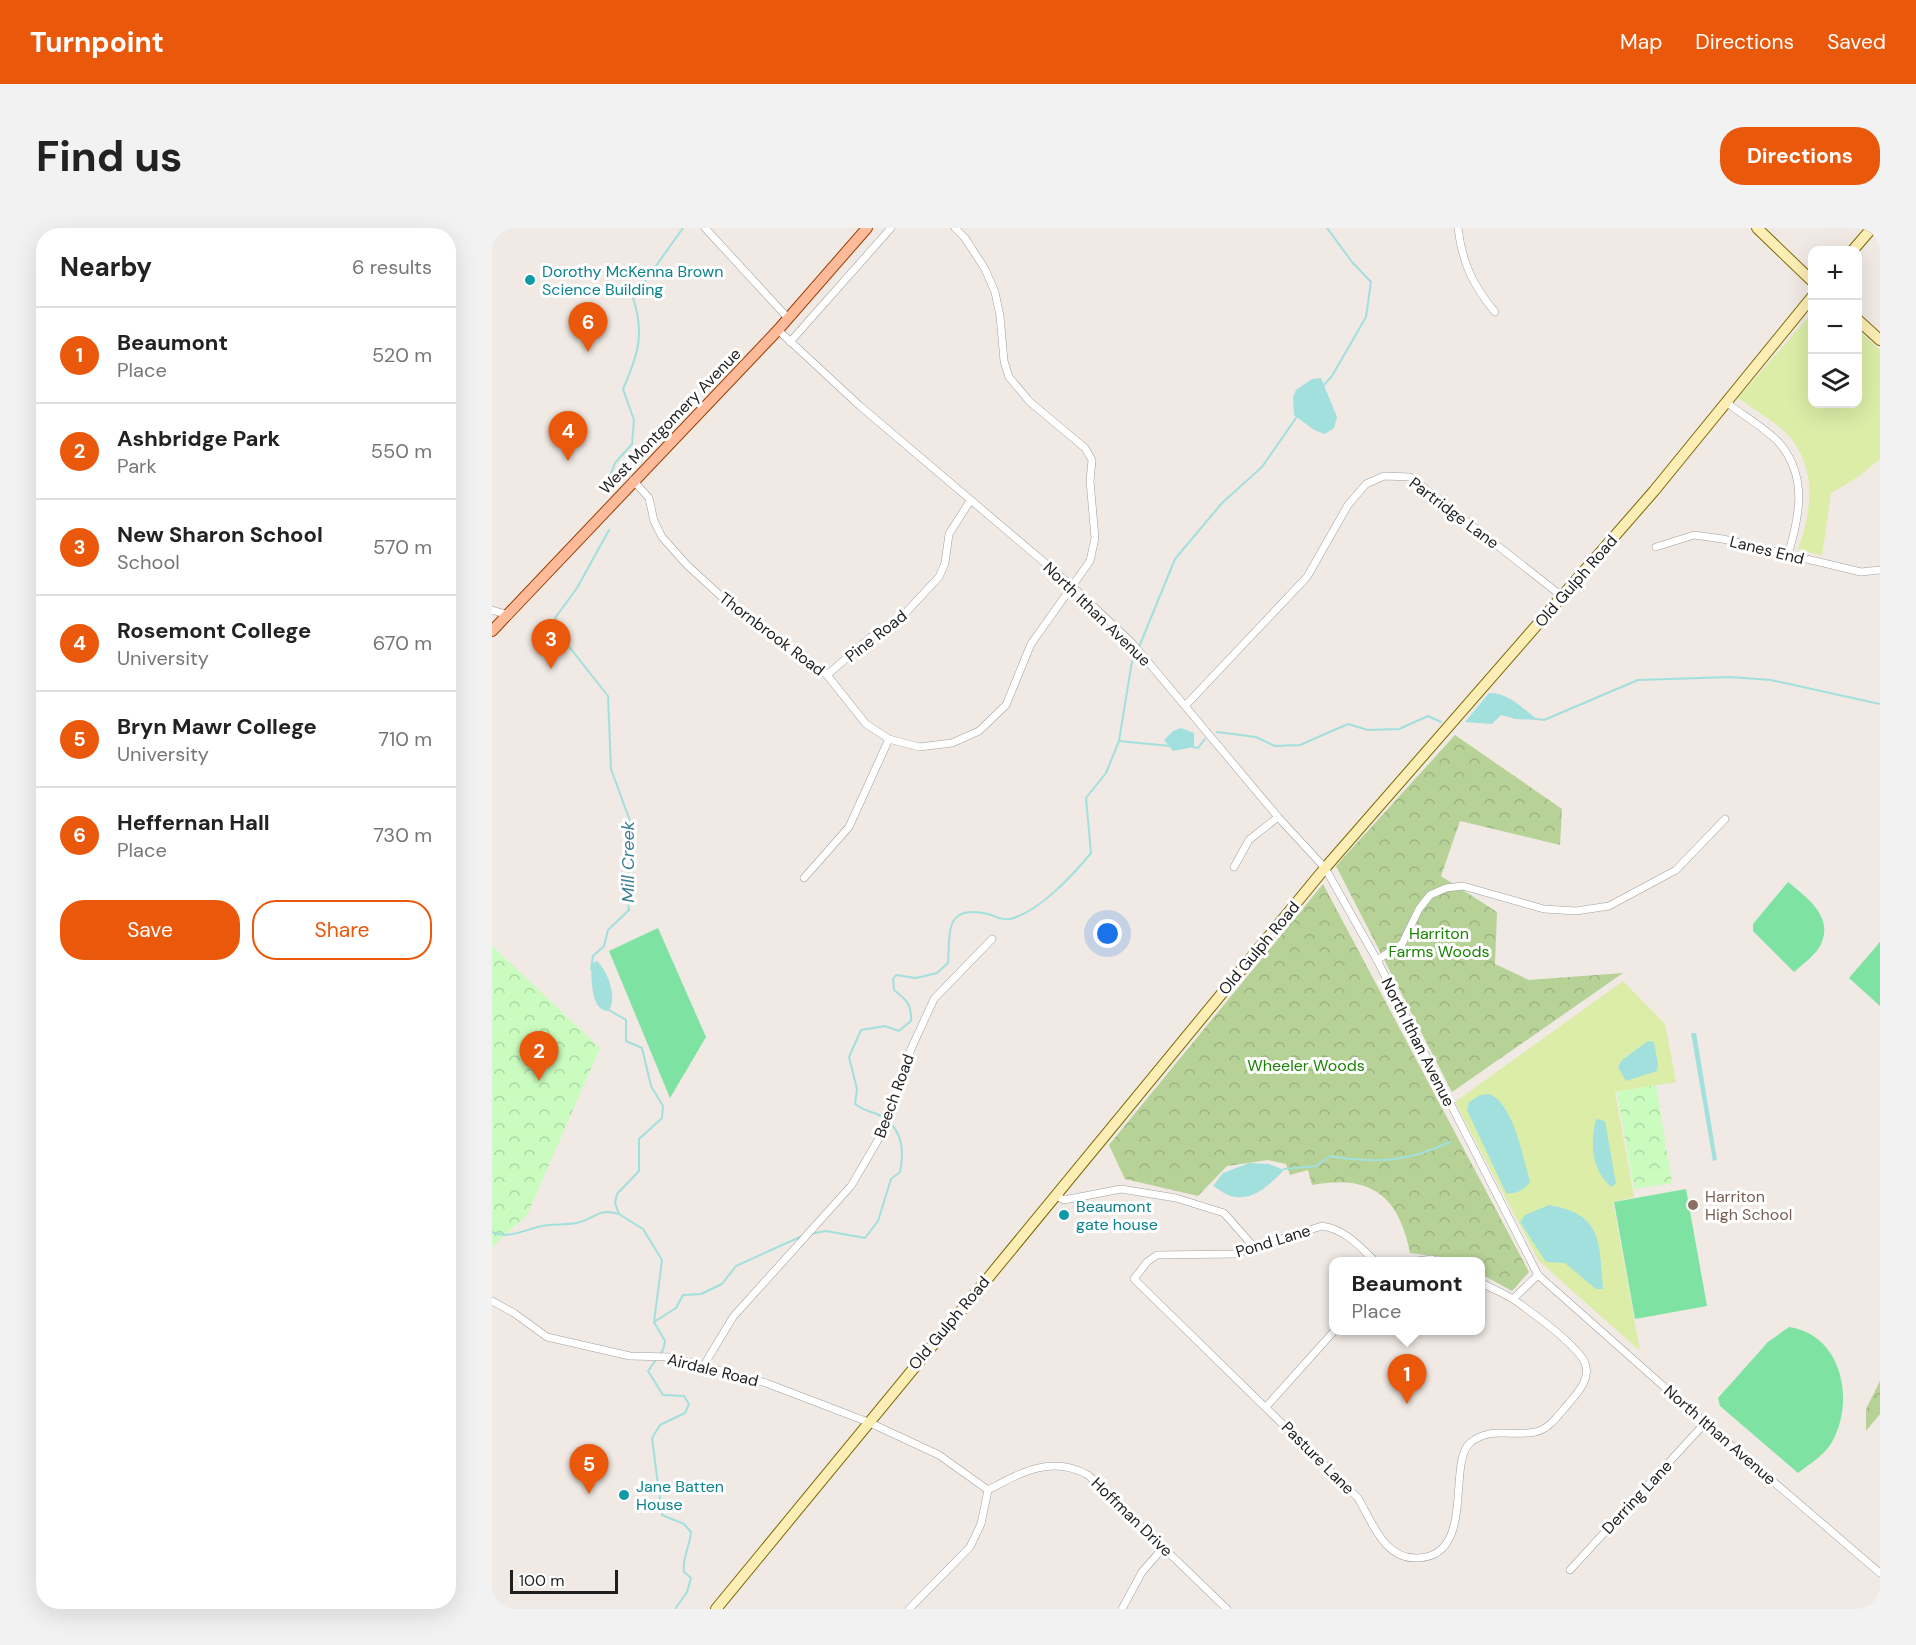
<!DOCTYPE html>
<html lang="en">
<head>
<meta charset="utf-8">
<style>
	body { margin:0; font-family:"DM Sans",sans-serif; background:#f2f2f2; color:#222 }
	.controls { position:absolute; right:18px; top:18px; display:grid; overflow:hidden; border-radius:12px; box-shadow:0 6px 24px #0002 }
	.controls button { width:54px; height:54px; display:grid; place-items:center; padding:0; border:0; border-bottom:2px solid #e0e0e0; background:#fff; color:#222; font:30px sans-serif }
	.scale { position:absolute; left:18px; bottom:15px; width:108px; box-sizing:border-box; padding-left:6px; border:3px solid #1f1f1f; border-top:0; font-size:16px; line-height:21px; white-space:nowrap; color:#1f1f1f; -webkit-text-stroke:4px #fff; paint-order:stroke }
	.you { position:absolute; left:616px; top:706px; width:21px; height:21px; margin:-15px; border:4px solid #fff; border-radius:50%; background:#1a73e8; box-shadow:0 0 0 9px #1a73e833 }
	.badge { display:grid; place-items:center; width:39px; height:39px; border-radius:50%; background:#ea580c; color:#fff; font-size:20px; font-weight:700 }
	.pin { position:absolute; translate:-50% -50px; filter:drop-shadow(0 2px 3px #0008) }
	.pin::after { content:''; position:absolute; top:32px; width:21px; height:18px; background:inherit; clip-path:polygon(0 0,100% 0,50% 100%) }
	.popup { position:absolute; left:837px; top:1029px; width:156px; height:78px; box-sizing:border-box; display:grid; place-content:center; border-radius:12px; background:#fff; filter:drop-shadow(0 2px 4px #0005); font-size:20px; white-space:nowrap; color:#767676 }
	.popup b { font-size:22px; color:#222 }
	.popup::after { content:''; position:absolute; left:50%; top:100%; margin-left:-12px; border:12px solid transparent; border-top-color:#fff }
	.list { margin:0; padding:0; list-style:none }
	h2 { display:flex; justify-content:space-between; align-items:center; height:78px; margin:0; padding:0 24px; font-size:26px }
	h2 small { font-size:20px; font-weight:400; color:#767676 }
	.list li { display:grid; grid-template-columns:39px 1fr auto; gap:18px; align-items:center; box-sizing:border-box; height:96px; padding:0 24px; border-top:2px solid #e0e0e0 }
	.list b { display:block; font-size:22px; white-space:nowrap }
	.list p { margin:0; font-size:20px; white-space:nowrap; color:#767676 }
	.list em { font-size:20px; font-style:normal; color:#767676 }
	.actions { display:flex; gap:12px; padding:18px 24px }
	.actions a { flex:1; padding:14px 0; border:2px solid #ea580c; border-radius:24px; text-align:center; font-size:21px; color:#ea580c }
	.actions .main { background:#ea580c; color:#fff }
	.icon { flex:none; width:33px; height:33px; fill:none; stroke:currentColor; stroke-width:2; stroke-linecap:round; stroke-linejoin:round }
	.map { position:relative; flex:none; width:1388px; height:1381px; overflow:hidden; border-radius:24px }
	header { display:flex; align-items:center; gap:36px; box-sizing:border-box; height:84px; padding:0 30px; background:#ea580c; color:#fff }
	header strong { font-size:28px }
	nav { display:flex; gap:33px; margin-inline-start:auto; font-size:21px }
	.intro { display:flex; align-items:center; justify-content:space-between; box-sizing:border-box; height:144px; padding:0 36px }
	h1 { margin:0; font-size:42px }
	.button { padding:15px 27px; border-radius:24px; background:#ea580c; color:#fff; font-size:21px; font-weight:700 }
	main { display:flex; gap:36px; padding:0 36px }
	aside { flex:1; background:#fff; border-radius:24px; box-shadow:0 6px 24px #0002 }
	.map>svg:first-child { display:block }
</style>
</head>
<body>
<header>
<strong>Turnpoint</strong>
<nav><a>Map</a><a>Directions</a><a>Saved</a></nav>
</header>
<div class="intro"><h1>Find us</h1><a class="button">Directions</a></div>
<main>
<aside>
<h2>Nearby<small>6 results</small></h2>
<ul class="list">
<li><span class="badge">1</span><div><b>Beaumont</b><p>Place</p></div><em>520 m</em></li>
<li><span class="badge">2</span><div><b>Ashbridge Park</b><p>Park</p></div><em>550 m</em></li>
<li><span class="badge">3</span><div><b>New Sharon School</b><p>School</p></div><em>570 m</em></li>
<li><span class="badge">4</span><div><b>Rosemont College</b><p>University</p></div><em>670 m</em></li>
<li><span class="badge">5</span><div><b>Bryn Mawr College</b><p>University</p></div><em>710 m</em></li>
<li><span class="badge">6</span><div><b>Heffernan Hall</b><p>Place</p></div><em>730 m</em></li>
</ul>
<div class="actions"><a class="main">Save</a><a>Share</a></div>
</aside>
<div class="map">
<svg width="1388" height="1381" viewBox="0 0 1388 1381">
	<defs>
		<pattern id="forest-crowns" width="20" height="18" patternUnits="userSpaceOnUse" patternTransform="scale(1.5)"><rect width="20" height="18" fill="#b7d297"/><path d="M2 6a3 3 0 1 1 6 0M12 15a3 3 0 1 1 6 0" fill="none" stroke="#9db482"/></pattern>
		<pattern id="park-crowns" width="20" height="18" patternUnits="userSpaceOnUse" patternTransform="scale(1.5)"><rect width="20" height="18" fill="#cafcbf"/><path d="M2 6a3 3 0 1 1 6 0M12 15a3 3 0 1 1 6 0" fill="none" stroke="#add8a4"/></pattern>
	</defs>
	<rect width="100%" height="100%" fill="#f0e9e4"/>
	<g fill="#dbeda7">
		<path d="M1320,85V176H1366V102L1388,122V231L1366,249L1339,265L1330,328L1306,321C1319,286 1325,246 1301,213C1291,198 1261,181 1246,170Z"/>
		<path d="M1131,753L1173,796L1184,854L1123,864L1142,969L1121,974L1148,1123L1047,1033L963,874Z"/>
	</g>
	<g fill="url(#forest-crowns)">
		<path d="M963,507L1070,581L1068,617L968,593L949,648L1005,684L1003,736L1037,752L1131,745L960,864L844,638Z"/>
		<path d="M831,656L1037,1044L1020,1063L989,1046L988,1034L918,1025C907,967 878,946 820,957L816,942L798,947L794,936L776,932L735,938L706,968L633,951L617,917Z"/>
		<path d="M1388,1153V1186L1374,1203V1181Z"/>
	</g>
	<g fill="url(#park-crowns)">
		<path d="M0,718L108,820L35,987L0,1019Z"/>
		<path d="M1164,857L1180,955L1142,961L1125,864Z"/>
	</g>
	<g fill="#7ee3a2">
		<path d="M1296,654C1314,669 1342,688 1329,716C1324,727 1311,736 1302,744L1261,703V696Z"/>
		<path d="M166,700L214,809L178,870L117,723Z"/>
		<path d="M1388,714V778L1357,750Z"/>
		<path d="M1194,961L1215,1078L1143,1091L1122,974Z"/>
		<path d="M1297,1099C1351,1107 1363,1174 1340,1214C1332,1228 1317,1236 1306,1245L1228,1178L1226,1170L1276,1114Z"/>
	</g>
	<g fill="#a2e0de">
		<path d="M829,150L845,189L842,200L833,206L822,202L802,187L801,169L804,162L820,151Z"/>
		<path d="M997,465C1016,464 1031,481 1046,492L1024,491L1009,487L1000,496L973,494Z"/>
		<path d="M689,500L702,505V519L681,523L672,512L681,503Z"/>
		<path d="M105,733C115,742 127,771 116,783C98,782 100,750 99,736Z"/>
		<path d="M1199,805H1204L1225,932L1221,933Z"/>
		<path d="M1156,813L1162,814L1166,837L1165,843L1134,853L1126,839L1130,832Z"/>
		<path d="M998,866C1022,878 1031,929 1038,954C1031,963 1025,966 1014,965L975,882L977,874L988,867Z"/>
		<path d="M1104,891L1113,893L1124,956L1119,959C1099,940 1098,916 1104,891Z"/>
		<path d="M757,935L777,936L792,942C779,955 763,972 743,969C735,968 728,962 721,958L731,945Z"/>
		<path d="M1057,977C1111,986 1107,1014 1111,1061H1104L1073,1035L1054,1034L1028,994L1033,987Z"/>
	</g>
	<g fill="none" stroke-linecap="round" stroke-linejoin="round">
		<g stroke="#a2e0de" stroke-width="2">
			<path d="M831,158L840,148L874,89L879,54L860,34L835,0"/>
			<path d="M112,264L123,235L140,216L142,192L131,161C146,127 153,106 141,70L191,0"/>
			<path d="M647,419L683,331L730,275L770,239L806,187"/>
			<path d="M1045,491L1052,492L1146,452L1238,449L1279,452L1388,476"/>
			<path d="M725,504L764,509L783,518L808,517L856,496L876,502L907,501L936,488L949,494"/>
			<path d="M627,513L678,518"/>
			<path d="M701,519L706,520L713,511"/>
			<path d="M99,741L101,728L112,718L116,702L137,682L134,657L140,631L138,593L119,541L116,468L71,411L63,390L85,360L117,302"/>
			<path d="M117,782L134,792V813L150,820L159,858L171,878L170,890L147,911V943L125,966L123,975L127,986L151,1001L170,1032L162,1094L173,1113L171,1122L156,1143L171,1167L192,1168L197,1176L193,1185L168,1197L160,1210L170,1287L192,1296L199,1304C198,1318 190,1330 192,1344L199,1350L195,1364L183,1381"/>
			<path d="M792,941L824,938L838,928C884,936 915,934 958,914"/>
			<path d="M0,1004C15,1012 35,1001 50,998C62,995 76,998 88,994C106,989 106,980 127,986"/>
			<path d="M318,1006L334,1003L373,1010L386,993L399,951L408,944C413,920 409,897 385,886C376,883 371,882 363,876L365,861L357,829L369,802L393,798L407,803L419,793C420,777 414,771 402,762L401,751L404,747L424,750L445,745L456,735C458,703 453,676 496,686C503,688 512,693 518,691C547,684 581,647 599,625L594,570L614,545L627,513L640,433L644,424"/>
			<path d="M162,1094L184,1080L191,1067L209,1066L230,1056L244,1038L310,1008"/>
		</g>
		<g stroke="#a0a0a0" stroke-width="8">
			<g id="street">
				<path d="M213,0L296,90"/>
				<path d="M966,0C970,34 981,58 1003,84"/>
				<path d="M286,102L368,178L579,357L641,416L786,589L833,640L885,732L1046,1047L1213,1195L1388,1345"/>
				<path d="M298,114L399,0"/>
				<path d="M1234,174C1250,187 1277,202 1289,217C1316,251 1307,290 1296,327"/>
				<path d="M141,252L157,270L162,293L170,309L195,337L231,370L335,447L374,496L397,511L427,519L460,515L487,503L514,477L539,416L598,333L603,310L598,253L600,232L593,220L538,174L517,149L512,133L508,88L503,64L493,41L473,10L463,0"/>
				<path d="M1164,319L1202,307L1231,311L1369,344L1388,342"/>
				<path d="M0,382L17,387"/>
				<path d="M335,447L379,409L405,394L447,349L453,335L457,306L478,273"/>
				<path d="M694,477L815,349L856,277L874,256L892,248L918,249L1071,369"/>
				<path d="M742,639L757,612L786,589"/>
				<path d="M312,650L357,599L397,511"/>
				<path d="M885,732L910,716L927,681L938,667L954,660L971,658L1052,681L1084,683L1117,678L1184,642L1233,591"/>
				<path d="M563,967L572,972L629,961L684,970L732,985L762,1019"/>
				<path d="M884,1034C868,1019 853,1001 830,998L742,1026L665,1027L655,1034L642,1051L866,1270C881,1296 893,1332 926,1330C984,1328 955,1235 978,1215C998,1198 1019,1209 1043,1204C1057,1202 1068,1185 1077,1175C1086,1164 1099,1151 1093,1135C1085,1117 1038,1083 1021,1071C1011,1065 999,1060 988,1054"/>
				<path d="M918,1034L940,1031L945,1034"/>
				<path d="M1021,1071L1046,1047"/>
				<path d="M0,1073L22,1085L55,1109L138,1128L178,1129L274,1155L376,1194L447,1227L496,1262"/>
				<path d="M212,1137L241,1089L359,958L389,907L419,821L442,771L500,711"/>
				<path d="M774,1179L843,1102"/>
				<path d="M496,1262C530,1244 559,1227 596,1247L735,1381"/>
				<path d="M1078,1342L1213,1195"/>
				<path d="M417,1381L478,1319L489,1296L496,1262"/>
				<path d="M630,1381L650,1344L671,1320"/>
			</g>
		</g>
		<g stroke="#7b6900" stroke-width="12">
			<g id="secondary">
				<path d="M1265,0L1320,53"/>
				<path d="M1361,22L1380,0"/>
				<path d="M1366,92L1388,112"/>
				<path d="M224,1381L833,640L1162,263L1320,69"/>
			</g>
		</g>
		<g stroke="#993f00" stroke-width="12">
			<path id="primary" d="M0,403L286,102L375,0"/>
		</g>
		<use href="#street" stroke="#fff" stroke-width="7"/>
		<use href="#secondary" stroke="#fdeeb5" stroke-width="10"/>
		<use href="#primary" stroke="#ffba9a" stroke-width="10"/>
	</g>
	<g fill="#0f9aa8" stroke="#fff" stroke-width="2">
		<circle cx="38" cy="52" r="6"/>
		<circle cx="572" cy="987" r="6"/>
		<circle cx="132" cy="1267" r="6"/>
	</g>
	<circle fill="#8d6e63" stroke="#fff" stroke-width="2" cx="1201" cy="977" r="6"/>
	<g text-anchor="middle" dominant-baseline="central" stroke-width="6" stroke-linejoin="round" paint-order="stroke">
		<g font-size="16" fill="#0d838f" stroke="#fff" text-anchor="start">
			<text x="50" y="43">Dorothy McKenna Brown<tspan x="50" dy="18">Science Building</tspan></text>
			<text x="584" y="978">Beaumont<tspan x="584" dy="18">gate house</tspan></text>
			<text x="144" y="1258">Jane Batten<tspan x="144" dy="18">House</tspan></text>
		</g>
		<g font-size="16" fill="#1f1f1f" stroke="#fff">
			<text transform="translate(178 193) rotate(-46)">West Montgomery Avenue</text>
			<text transform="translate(962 285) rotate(37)">Partridge Lane</text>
			<text transform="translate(1275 322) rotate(14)">Lanes End</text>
			<text transform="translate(1084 353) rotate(-49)">Old Gulph Road</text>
			<text transform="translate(605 386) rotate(44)">North Ithan Avenue</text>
			<text transform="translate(280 406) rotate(37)">Thornbrook Road</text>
			<text transform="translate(384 408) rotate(-38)">Pine Road</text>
			<text transform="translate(767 720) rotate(-50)">Old Gulph Road</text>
			<text transform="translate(926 814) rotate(63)">North Ithan Avenue</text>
			<text transform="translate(402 868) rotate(-70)">Beech Road</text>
			<text transform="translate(781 1013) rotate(-17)">Pond Lane</text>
			<text transform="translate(457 1095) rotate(-50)">Old Gulph Road</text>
			<text transform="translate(221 1142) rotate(14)">Airdale Road</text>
			<text transform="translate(1228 1207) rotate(41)">North Ithan Avenue</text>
			<text transform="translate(826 1230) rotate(45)">Pasture Lane</text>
			<text transform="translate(1145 1269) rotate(-47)">Derring Lane</text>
			<text transform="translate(640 1289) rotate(44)">Hoffman Drive</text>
		</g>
		<g font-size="16" fill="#1b8405" stroke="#fff">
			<text x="947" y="705">Harriton<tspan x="947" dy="18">Farms Woods</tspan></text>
			<text x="814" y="837">Wheeler Woods</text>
		</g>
		<g font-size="16" fill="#785e54" stroke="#fff" text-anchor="start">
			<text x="1213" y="968">Harriton<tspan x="1213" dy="18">High School</tspan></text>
		</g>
		<g font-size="18" font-style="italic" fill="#3b7e93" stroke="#fff">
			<text transform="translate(136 634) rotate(-90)">Mill Creek</text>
		</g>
	</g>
</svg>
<div class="controls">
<button>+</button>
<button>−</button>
<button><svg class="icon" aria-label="layers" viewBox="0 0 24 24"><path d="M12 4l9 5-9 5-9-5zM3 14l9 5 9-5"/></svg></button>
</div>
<div class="scale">100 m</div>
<div class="you"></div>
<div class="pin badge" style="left:915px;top:1176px">1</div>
<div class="popup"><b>Beaumont</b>Place</div>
<div class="pin badge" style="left:47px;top:853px">2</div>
<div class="pin badge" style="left:59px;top:441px">3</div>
<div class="pin badge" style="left:76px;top:233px">4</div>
<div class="pin badge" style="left:97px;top:1266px">5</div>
<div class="pin badge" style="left:96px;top:124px">6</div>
</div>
</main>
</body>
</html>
